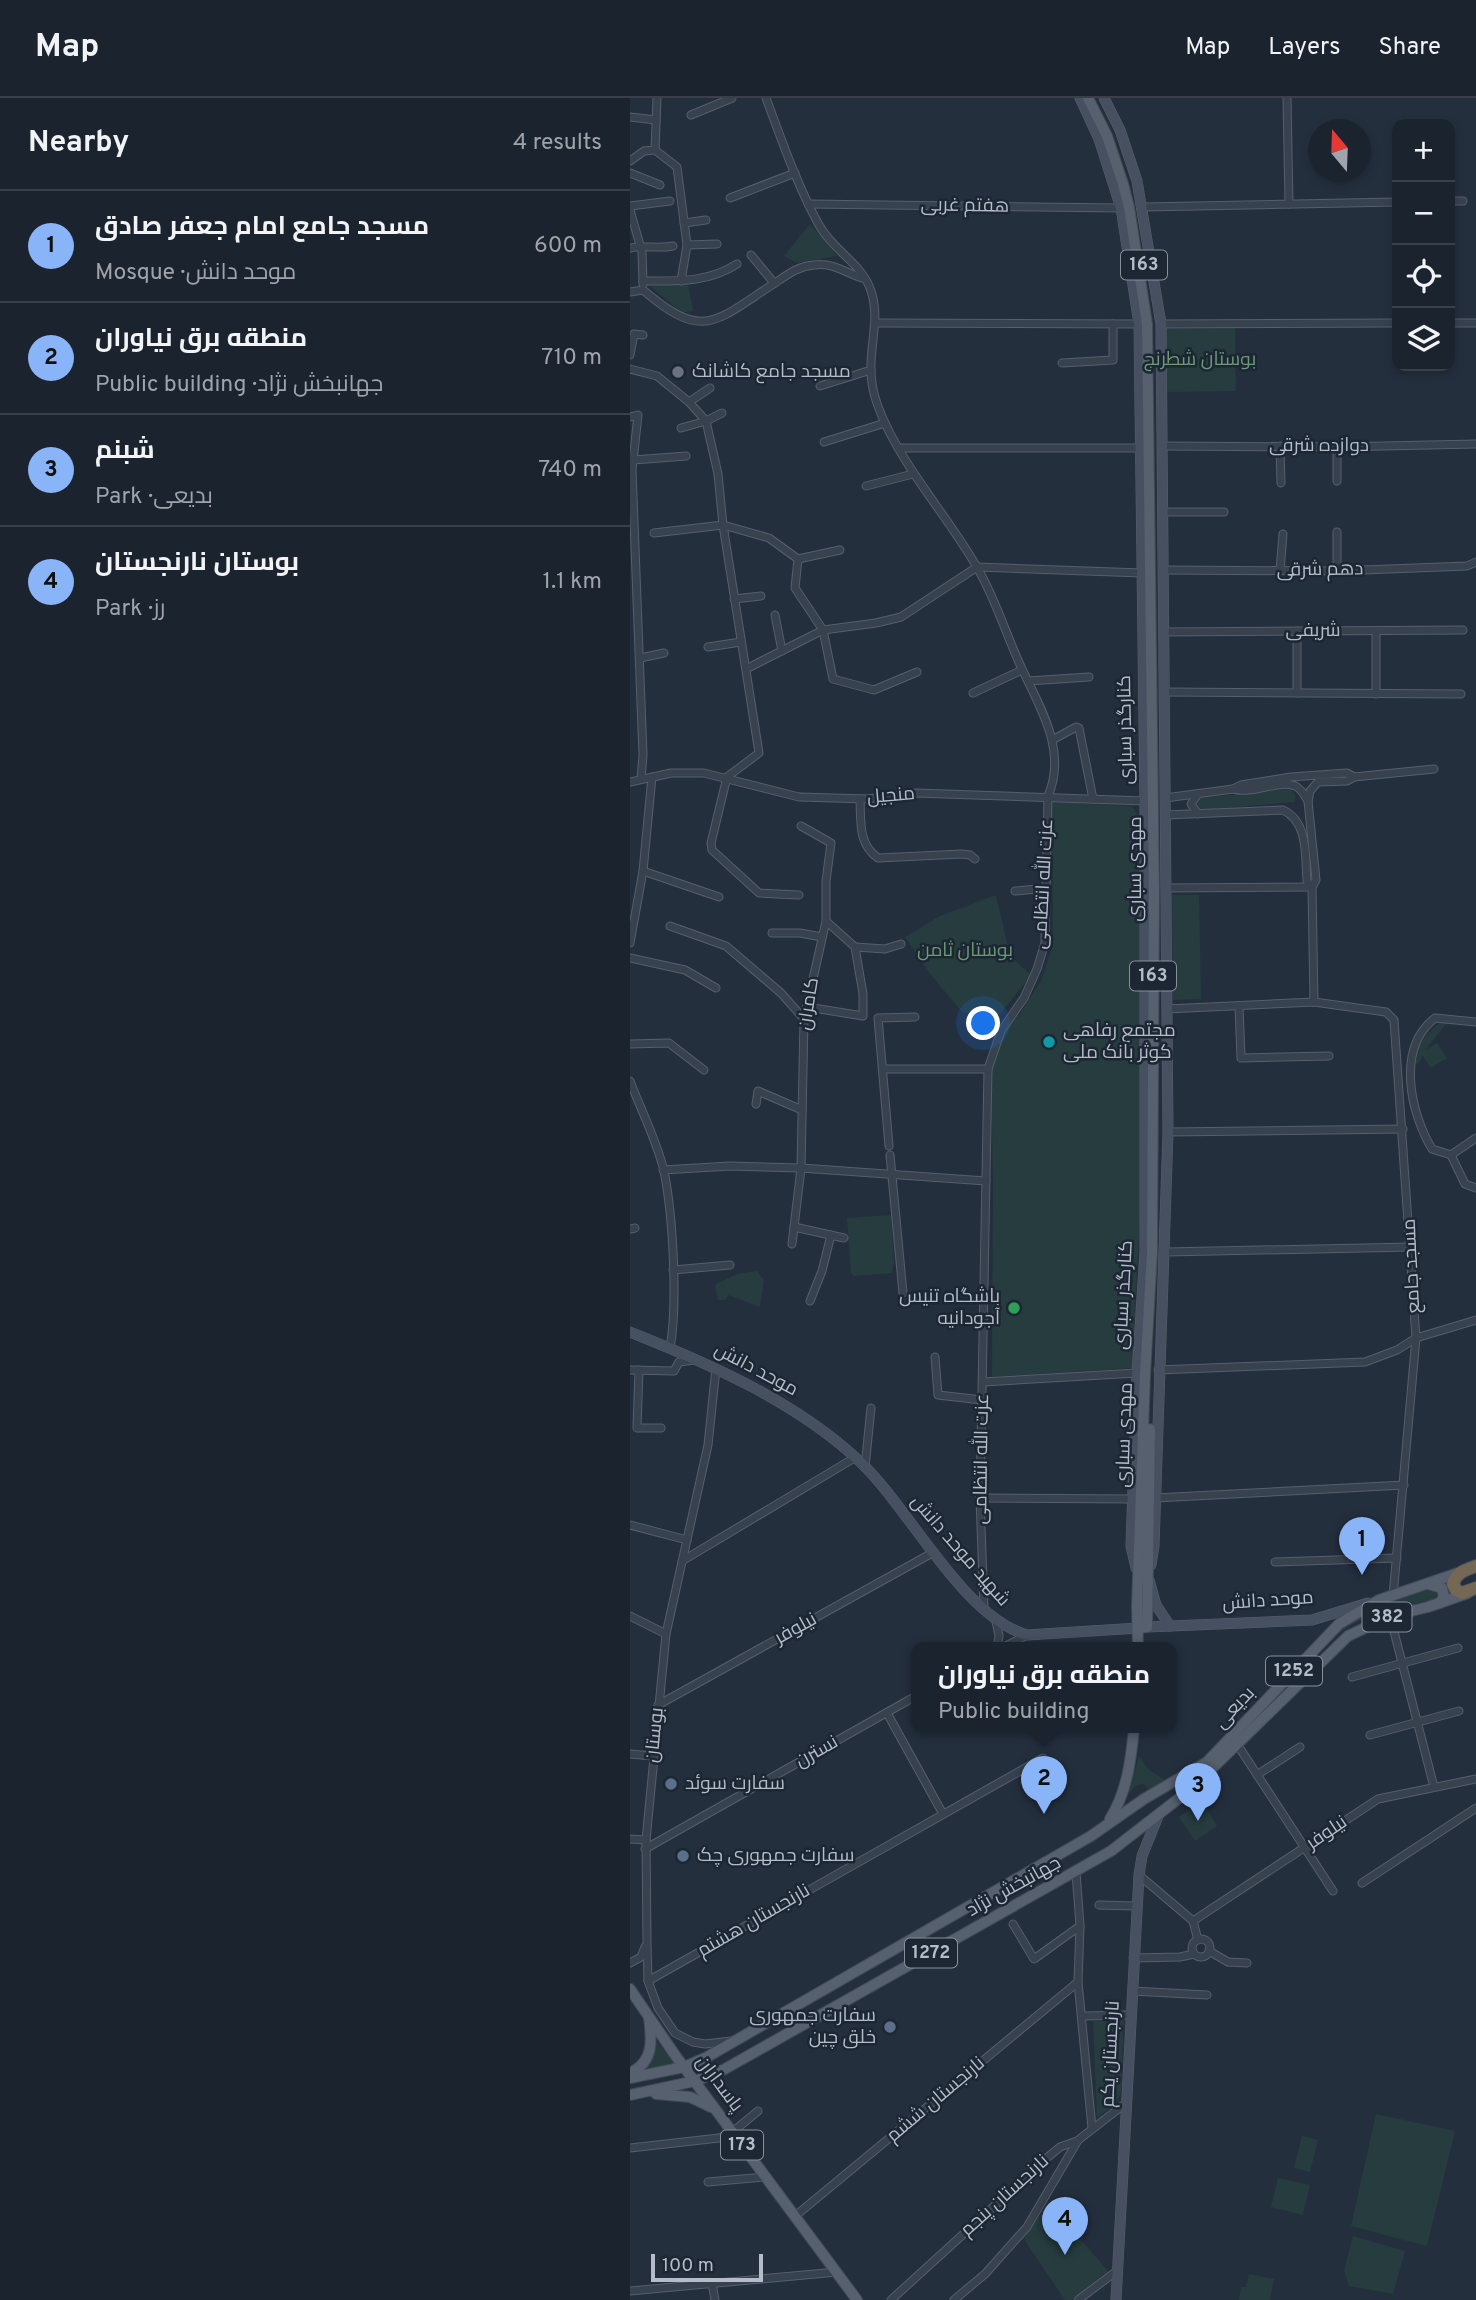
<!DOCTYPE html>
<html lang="en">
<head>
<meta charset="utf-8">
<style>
	body { margin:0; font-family:Overpass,Cairo,sans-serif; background:#242b36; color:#f1f3f6 }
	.controls { position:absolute; right:21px; top:21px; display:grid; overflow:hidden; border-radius:14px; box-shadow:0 4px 10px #0003 }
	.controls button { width:63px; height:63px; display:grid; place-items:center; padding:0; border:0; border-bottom:2px solid #39404a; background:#1b232e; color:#f1f3f6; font:35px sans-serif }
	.compass { position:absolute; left:678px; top:21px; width:63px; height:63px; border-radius:50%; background:#1b232e; box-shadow:0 4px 10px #0003; rotate:341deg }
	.scale { position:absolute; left:21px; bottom:18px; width:112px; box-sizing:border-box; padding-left:7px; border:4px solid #b4bcc9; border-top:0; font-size:19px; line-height:24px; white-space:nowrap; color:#b4bcc9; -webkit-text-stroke:5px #1d2633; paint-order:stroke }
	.you { position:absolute; left:354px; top:926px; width:24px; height:24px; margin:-18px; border:5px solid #fff; border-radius:50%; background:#1a73e8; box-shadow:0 0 0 10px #1a73e833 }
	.badge { display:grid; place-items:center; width:46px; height:46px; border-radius:50%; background:#8ab4f8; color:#111; font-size:23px; font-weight:700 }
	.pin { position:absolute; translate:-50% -58px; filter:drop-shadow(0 2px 4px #0008) }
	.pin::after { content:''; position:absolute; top:37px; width:24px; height:21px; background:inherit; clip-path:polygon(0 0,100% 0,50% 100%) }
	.popup { position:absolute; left:281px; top:1544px; width:266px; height:91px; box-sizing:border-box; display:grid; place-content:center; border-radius:14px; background:#1b232e; filter:drop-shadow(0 2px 5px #0005); font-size:23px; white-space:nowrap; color:#a0a4aa }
	.popup b { font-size:26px; color:#f1f3f6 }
	.popup::after { content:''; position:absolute; left:50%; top:100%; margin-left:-14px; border:14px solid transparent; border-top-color:#1b232e }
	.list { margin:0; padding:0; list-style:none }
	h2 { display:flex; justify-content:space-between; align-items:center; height:91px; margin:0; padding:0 28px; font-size:30px }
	h2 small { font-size:23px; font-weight:400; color:#a0a4aa }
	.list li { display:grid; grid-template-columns:46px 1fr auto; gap:21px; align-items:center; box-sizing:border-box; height:112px; padding:0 28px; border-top:2px solid #39404a }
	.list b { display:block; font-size:26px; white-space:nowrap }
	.list p { margin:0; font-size:23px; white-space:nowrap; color:#a0a4aa }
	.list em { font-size:23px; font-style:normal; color:#a0a4aa }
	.icon { flex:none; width:38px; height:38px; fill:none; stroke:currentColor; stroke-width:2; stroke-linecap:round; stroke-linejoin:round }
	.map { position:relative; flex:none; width:846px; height:2202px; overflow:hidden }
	header { display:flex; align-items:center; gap:42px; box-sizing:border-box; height:98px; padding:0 35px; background:#1b232e; border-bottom:2px solid #39404a }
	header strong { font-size:33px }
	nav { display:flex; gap:38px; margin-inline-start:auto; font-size:24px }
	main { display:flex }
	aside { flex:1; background:#1b232e }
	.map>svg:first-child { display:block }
</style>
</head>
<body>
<header>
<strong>Map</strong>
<nav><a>Map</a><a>Layers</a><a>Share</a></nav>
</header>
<main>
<aside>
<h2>Nearby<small>4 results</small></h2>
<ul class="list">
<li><span class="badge">1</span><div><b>مسجد جامع امام جعفر صادق</b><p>Mosque · موحد دانش</p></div><em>600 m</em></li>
<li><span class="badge">2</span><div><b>منطقه برق نیاوران</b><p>Public building · جهانبخش نژاد</p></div><em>710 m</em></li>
<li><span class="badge">3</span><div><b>شبنم</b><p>Park · بدیعی</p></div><em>740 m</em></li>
<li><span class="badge">4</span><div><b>بوستان نارنجستان</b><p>Park · رز</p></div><em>1.1 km</em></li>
</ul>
</aside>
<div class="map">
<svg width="846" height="2202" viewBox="0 0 846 2202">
	<rect width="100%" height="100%" fill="#242f3e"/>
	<g fill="#263c3f">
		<path d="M180,126L207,158L167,165L154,158Z"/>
		<path d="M58,186L63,213L52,215L20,188Z"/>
		<path d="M605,230L606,293L534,294V231Z"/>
		<path d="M661,691L665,696V704L570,712L567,708L569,700Z"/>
		<path d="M422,704L502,708L510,720L511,1099L502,1270L362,1279L363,1085L361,971L372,936L389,917L411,883L423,847Z"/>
		<path d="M366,797L380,858L401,877L367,920L332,914L301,877L275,839L310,818Z"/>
		<path d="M542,797H569L571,901L543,902Z"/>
		<path d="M813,923L817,925L795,952L807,945L817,960L801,970L792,957L791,962L786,967L782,961C790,944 798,933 813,923Z"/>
		<path d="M261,1117L264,1165L262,1175L224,1178L221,1175L217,1120Z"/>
		<path d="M127,1173L134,1182L130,1209L98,1197L96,1202H88L85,1187L107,1176Z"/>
		<path d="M803,1490L810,1495L808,1501C764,1509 731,1514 697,1546C712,1513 771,1500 803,1490Z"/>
		<path d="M509,1658L519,1672L535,1682L520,1692L514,1686C504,1686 501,1692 497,1700Z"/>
		<path d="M572,1702L587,1728L565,1743L549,1719Z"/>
		<path d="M494,1922L491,1996L482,2009L467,2020L463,1923Z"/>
		<path d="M26,1943L45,1966L4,1976L23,1959Z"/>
		<path d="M746,2016L825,2033L797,2148L721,2128Z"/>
		<path d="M672,2038L688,2042L680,2074L664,2070Z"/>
		<path d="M648,2080L680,2087L673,2117L641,2109Z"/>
		<path d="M418,2104L478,2173L441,2202H435L394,2141Z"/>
		<path d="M723,2138L775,2153L763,2196L719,2188L714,2173Z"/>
		<path d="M619,2176L644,2181L640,2202H609L611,2189H616Z"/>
	</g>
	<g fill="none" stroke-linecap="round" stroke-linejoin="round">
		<g stroke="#565f6c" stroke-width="9">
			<g id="street">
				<path d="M27,0L25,52L47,69L57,147L51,183"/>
				<path d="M136,0C152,43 167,87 189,127C204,154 232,165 241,193C250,219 240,246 241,272C241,291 247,307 254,323C279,377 319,420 348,471C367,504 377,540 393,573C412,613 437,654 418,698L415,845L407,871L394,900L371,933L358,971L350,1400L354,1511"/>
				<path d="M657,0L659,106"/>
				<path d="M61,17L102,0"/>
				<path d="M0,19L26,22"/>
				<path d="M0,63L14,53L25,52"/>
				<path d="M0,75L30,87"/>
				<path d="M100,100L165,75"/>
				<path d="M820,103H833"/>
				<path d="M178,106L491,110"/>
				<path d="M0,108L40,103"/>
				<path d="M513,109L767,104"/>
				<path d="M0,112L12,154L13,186"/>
				<path d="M54,125L76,122"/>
				<path d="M57,147L87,146"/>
				<path d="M0,150C15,147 28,151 43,148"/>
				<path d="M121,157L144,185"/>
				<path d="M13,183C46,183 78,185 107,166"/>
				<path d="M0,194L13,192C74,244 84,224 145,185C157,177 168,168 184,167C204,164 217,176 235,181"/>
				<path d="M245,225L509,226"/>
				<path d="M820,225H846"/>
				<path d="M531,226L767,225"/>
				<path d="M0,257L4,236L13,237"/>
				<path d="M432,265L483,262V226"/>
				<path d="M0,271L27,278L59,304L76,323L88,376L93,427L129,655L97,679L81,745L82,752L129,795L169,797"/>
				<path d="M190,288L241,272"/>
				<path d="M59,304L80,290"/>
				<path d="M0,319L8,317L2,372L13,657L11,681"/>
				<path d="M51,330L76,323L92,315"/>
				<path d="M194,344L255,325"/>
				<path d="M532,348L707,349L846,346"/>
				<path d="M650,348L651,385"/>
				<path d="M707,349V383"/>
				<path d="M268,350H511"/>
				<path d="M3,362L56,358"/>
				<path d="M236,388L283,376"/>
				<path d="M532,414H594"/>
				<path d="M24,435L93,427L139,440L168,461L165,490L193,532L203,581L244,592L287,574"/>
				<path d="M168,461L210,452"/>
				<path d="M533,472L707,473L837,468L846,464"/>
				<path d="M650,473L653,436"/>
				<path d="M707,473V434"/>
				<path d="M104,501L131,498"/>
				<path d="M145,517L152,553"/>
				<path d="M746,533V596"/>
				<path d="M534,534L833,532"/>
				<path d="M78,549L111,544"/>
				<path d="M10,560L34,555"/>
				<path d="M116,571L193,532L246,525L271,519L347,469L512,475"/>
				<path d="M398,583L459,579"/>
				<path d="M534,594L831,596"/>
				<path d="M343,595L392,572"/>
				<path d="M667,595V533"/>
				<path d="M424,641L446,629L449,630L463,701"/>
				<path d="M0,684L41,675H74L169,699L238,701L286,695L515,703"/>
				<path d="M603,691C622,697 652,680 667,689C672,692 675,698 678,703"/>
				<path d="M568,696L561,706L568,716"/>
				<path d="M535,700L603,691L611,687L661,679L717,675L724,679L804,671"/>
				<path d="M230,701C231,724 228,746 248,760L332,756L340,757L345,761"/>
				<path d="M536,717L653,712C679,724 675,759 677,783L682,789"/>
				<path d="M13,773L89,799"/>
				<path d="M536,790L682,789"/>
				<path d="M385,793L416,790"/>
				<path d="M40,828L96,848L151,895L174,921"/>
				<path d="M142,835H170L192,839"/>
				<path d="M0,845L13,773L22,679"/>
				<path d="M225,849L255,851L271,846"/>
				<path d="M0,860L55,872L86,890"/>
				<path d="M684,904L682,789L686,782L678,703L680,693L688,684L717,683L724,679"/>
				<path d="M609,908L611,960L699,958"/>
				<path d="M177,909L233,918V896L225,849L196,823"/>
				<path d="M537,911L684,904L756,914L764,922L786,1240L763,1498"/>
				<path d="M846,924L805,920C766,950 780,1014 802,1051L821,1057L846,1040"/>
				<path d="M0,946L39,945L74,972"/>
				<path d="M253,971H358"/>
				<path d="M0,983C11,1012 27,1043 34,1073C43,1118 48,1206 40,1250"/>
				<path d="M126,1006L128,993L172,1012"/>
				<path d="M538,1034L773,1031"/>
				<path d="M259,1048L248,920L285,919"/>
				<path d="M260,1057L273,1195"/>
				<path d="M821,1057L835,1086L846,1090"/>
				<path d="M33,1072L100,1068L171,1070L356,1083"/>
				<path d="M164,1129L214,1140"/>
				<path d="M0,1131L5,1130"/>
				<path d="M162,1146L171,1070L174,921L196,823V783L201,745L171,728"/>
				<path d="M536,1154L781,1149"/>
				<path d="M43,1172L100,1167"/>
				<path d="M180,1203L192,1173L201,1137"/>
				<path d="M305,1259L308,1297L352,1302"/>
				<path d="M86,1270L78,1347L36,1536L16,1742L17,1844L18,1883L28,1910L45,1935L63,1944L75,1946L101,1943"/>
				<path d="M0,1272L44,1273L49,1264L65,1262"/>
				<path d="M9,1272L7,1330H31"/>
				<path d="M528,1272L735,1264L767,1252L786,1240L846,1222"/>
				<path d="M353,1284L507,1275"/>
				<path d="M235,1369L241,1310"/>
				<path d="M350,1400L503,1401"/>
				<path d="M525,1400L774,1387"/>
				<path d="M0,1427L57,1442"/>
				<path d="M52,1463L226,1359"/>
				<path d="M645,1464L767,1460"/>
				<path d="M0,1518L36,1536"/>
				<path d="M760,1518L804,1689"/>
				<path d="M366,1523L369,1538L367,1550"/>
				<path d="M372,1550L397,1537"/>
				<path d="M722,1579L828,1550"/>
				<path d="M28,1607L304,1454"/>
				<path d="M257,1615L313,1716"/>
				<path d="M740,1637L829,1613"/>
				<path d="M607,1646L703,1793"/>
				<path d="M0,1656L22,1658"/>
				<path d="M627,1677L670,1649"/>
				<path d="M0,1741L16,1742"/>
				<path d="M15,1751L286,1598"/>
				<path d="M446,1774L450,1828L448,1884L462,2030"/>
				<path d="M509,1777L563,1823L568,1842"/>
				<path d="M732,1785L846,1710"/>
				<path d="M469,1807L506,1808"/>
				<path d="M563,1823L748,1701L846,1681"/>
				<path d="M383,1826L404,1861L450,1828"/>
				<circle cx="571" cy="1850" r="9"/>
				<path d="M579,1853L598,1864L617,1865"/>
				<path d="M503,1860L550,1859L564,1856"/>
				<path d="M0,1865L11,1859L15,1849"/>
				<path d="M18,1883L413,1660"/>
				<path d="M502,1893L577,1897"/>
				<path d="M453,1918L501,1917"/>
				<path d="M0,2050L89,2040L99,2037L128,2013"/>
				<path d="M78,2084L135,2079"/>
				<path d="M164,2119L448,1884"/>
				<path d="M82,2185L85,2202"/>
				<path d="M0,2193L207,2174"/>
				<path d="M261,2202L418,2059L430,2049L447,2043L496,2005"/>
				<path d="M324,2202L355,2176L397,2129L447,2044"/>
				<path d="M448,2202L488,2172"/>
			</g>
		</g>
		<g stroke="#565f6c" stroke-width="11">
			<g id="secondary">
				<path d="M450,0L469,41L491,110L509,226L515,703V1154L507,1275L501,1448L506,1470"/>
				<path d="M474,0L490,32L507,83L531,226L538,1034L524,1448L521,1467"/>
				<path d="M0,1234C78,1265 164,1303 226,1360C278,1406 331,1518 397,1537L509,1530"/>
				<path d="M519,1482L526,1507L540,1528"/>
				<path d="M517,1529L682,1522L738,1505"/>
				<path d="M486,2202L509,1777L512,1758L529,1716"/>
			</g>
		</g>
		<g stroke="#414a57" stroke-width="12">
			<g id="primary">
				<path d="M458,0L477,38L493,86L499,109L517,226L524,795L522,1155L515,1276L507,1508L508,1550"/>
				<path d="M798,1486L812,1490L814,1499L810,1505"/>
				<path d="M509,1530L517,1529L520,1331"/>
				<path d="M480,1721C497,1694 501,1662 504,1630"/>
				<path d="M0,1891L45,1957L227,2202"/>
				<path d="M0,1975C24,1964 22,1942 19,1920"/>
				<path d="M0,1980L54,1969L77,1959L461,1738L514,1701L577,1664L709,1526L749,1502L831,1474"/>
				<path d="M26,1996L60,1999L81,2009"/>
				<path d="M0,1997L65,1983L93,1972L481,1753L561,1691L718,1538L760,1518L798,1509L838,1495"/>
			</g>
		</g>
		<g stroke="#434c59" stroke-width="14">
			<path id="highway" d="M846,1468C836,1472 826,1474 823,1486L826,1492L832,1495L846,1490"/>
		</g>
		<use href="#street" stroke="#38414e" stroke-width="7"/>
		<use href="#secondary" stroke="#465061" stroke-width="10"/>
		<use href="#primary" stroke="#56606e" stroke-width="10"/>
		<use href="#highway" stroke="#746855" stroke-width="12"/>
	</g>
	<circle fill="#6b7280" stroke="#1d2633" stroke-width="2.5" cx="48" cy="274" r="7"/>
	<circle fill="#0f9aa8" stroke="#1d2633" stroke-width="2.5" cx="419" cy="944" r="7"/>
	<circle fill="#2e9e5b" stroke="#1d2633" stroke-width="2.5" cx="384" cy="1210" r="7"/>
	<g fill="#5c6f8a" stroke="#1d2633" stroke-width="2.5">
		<circle cx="41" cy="1686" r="7"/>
		<circle cx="53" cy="1758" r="7"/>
		<circle cx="260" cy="1929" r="7"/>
	</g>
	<g text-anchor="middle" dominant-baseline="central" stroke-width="5" stroke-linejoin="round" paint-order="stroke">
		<g fill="#1d2633" stroke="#878f9c" stroke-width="2">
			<rect x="491" y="152.5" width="46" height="29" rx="5"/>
			<rect x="500" y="863.5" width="46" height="29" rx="5"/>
			<rect x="732.5" y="1504.5" width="49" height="29" rx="5"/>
			<rect x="636" y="1558.5" width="56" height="29" rx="5"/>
			<rect x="275" y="1840.5" width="52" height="29" rx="5"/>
			<rect x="91" y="2032.5" width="42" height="29" rx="5"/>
		</g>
		<g font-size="18" font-weight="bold" fill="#b4bcc9">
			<text x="514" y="167">163</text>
			<text x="523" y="878">163</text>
			<text x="757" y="1519">382</text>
			<text x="664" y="1573">1252</text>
			<text x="301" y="1855">1272</text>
			<text x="112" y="2047">173</text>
		</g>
		<g font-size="19" fill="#b4bcc9" stroke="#1d2633">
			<text transform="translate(335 108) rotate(1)">هفتم غربی</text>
			<text x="689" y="348">دوازده شرقی</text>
			<text transform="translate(690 472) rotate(-1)">دهم شرقی</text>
			<text x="683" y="533">شریفی</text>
			<text transform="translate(496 632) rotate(-91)">کنارگذر سباری</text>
			<text transform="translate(261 698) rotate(-5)">منجیل</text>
			<text transform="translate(506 771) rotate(-90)">مهدی سباری</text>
			<text transform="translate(414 786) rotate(-87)">عزت الله انتظامی</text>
			<text transform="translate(179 906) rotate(-81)">کامران</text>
			<text transform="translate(782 1168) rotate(-93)">مسجد جامع</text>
			<text transform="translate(494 1197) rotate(-87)">کنارگذر سباری</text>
			<text transform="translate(126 1272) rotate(28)">موحد دانش</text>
			<text transform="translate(495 1337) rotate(-88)">مهدی سباری</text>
			<text transform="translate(352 1361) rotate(-89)">عزت الله انتظامی</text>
			<text transform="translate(330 1453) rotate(49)">شهید موحد دانش</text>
			<text transform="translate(638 1503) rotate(-4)">موحد دانش</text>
			<text transform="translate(166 1531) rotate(-29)">نیلوفر</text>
			<text transform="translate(605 1610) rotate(-47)">بدیعی</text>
			<text transform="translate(25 1637) rotate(-84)">بوستان</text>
			<text transform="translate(187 1654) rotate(-29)">نسترن</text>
			<text transform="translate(697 1735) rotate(-34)">نیلوفر</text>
			<text transform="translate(384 1789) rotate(-29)">جهانبخش نژاد</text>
			<text transform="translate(124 1823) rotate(-30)">نارنجستان هشتم</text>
			<text transform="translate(481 1956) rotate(-87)">نارنجستان یکم</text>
			<text transform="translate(89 1986) rotate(53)">پاسداران</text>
			<text transform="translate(306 2002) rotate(-40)">نارنجستان ششم</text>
			<text transform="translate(375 2098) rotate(-42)">نارنجستان پنجم</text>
		</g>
		<g font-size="19" fill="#6b9a76" stroke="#1d2633">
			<text x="570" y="262">بوستان شطرنج</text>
			<text x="335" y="853">بوستان ثامن</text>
		</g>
		<g font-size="19" fill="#b4bcc9" stroke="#1d2633" text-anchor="start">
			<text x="62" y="274">مسجد جامع کاشانک</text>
			<text x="433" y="933">مجتمع رفاهی<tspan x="433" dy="22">کوثر بانک ملی</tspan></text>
			<text x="370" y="1199" text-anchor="end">باشگاه تنیس<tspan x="370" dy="22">آجودانیه</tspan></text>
			<text x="55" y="1686">سفارت سوئد</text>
			<text x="67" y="1758">سفارت جمهوری چک</text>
			<text x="246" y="1918" text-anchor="end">سفارت جمهوری<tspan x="246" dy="22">خلق چین</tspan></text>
		</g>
	</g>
</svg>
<div class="controls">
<button>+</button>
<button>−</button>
<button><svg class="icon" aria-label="locate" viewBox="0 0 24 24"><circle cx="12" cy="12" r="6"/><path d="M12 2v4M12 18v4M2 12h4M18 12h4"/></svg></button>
<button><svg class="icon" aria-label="layers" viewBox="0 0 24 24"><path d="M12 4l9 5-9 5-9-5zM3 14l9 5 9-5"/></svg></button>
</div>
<svg class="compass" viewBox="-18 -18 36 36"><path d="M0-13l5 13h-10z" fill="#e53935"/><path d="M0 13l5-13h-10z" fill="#a0a4aa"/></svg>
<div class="scale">100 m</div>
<div class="you"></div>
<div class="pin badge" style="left:732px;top:1477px">1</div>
<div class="pin badge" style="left:414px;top:1716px">2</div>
<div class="popup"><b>منطقه برق نیاوران</b>Public building</div>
<div class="pin badge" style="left:568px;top:1723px">3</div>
<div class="pin badge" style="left:435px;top:2157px">4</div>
</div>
</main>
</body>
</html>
